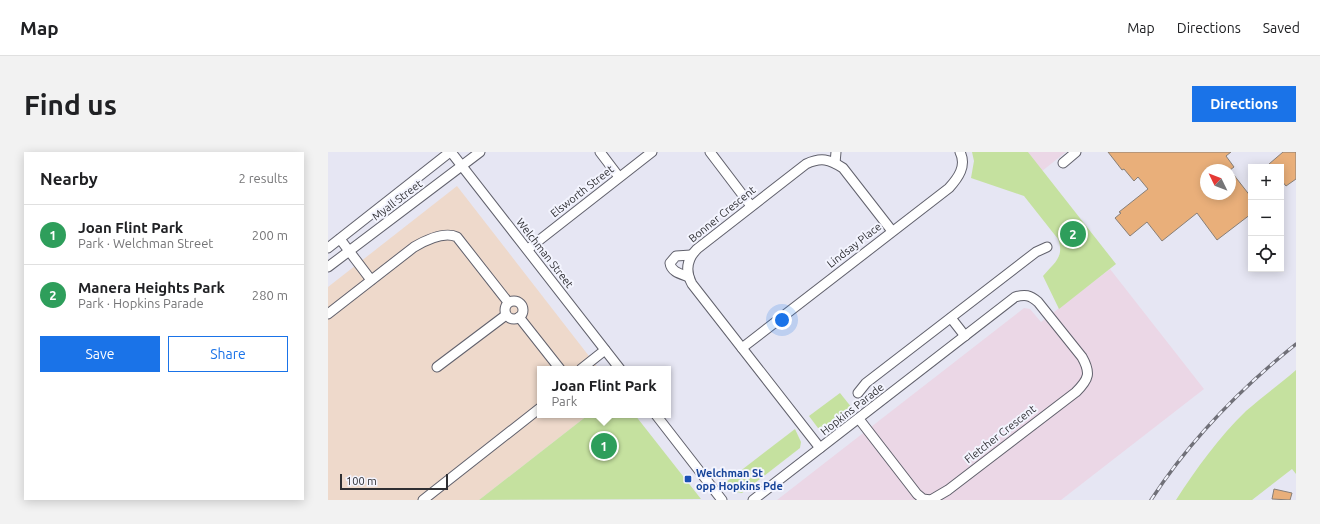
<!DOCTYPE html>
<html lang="en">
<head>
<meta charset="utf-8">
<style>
	body { margin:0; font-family:Ubuntu,sans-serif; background:#f2f2f2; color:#202124 }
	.controls { position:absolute; right:12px; top:12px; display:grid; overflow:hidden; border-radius:0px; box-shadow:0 2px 10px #0003 }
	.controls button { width:36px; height:36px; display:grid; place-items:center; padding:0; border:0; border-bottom:1px solid #e0e0e0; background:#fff; color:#202124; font:20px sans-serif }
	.compass { position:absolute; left:872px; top:12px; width:36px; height:36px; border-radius:50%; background:#fff; box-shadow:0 2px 10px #0003; rotate:313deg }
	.scale { position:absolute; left:12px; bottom:10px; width:108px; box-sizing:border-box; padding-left:4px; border:2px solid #2f2f33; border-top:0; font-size:11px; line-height:14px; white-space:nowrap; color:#2f2f33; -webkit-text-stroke:3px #f3f4fe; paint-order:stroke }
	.you { position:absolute; left:454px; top:168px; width:14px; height:14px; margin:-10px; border:3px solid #fff; border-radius:50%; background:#1a73e8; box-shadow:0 0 0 6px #1a73e833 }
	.badge { display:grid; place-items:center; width:26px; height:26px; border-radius:50%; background:#1a73e8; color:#fff; font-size:13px; font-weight:700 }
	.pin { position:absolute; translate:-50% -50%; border:2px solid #fff; box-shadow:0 1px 4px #0006 }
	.popup { position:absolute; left:209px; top:214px; width:134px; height:52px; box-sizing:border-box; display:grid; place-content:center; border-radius:0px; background:#fff; filter:drop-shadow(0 1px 3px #0005); font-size:13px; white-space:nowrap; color:#757577 }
	.popup b { font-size:15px; color:#202124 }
	.popup::after { content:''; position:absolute; left:50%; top:100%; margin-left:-8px; border:8px solid transparent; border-top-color:#fff }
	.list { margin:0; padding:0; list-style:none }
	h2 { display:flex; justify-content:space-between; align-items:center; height:52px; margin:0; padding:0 16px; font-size:17px }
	h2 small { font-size:13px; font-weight:400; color:#757577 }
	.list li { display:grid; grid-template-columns:26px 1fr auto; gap:12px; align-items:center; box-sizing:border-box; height:60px; padding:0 16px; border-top:1px solid #e0e0e0 }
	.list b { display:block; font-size:15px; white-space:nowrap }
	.list p { margin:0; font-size:13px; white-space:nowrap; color:#757577 }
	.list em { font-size:13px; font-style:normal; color:#757577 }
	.actions { display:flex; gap:8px; padding:12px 16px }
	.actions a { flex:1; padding:9px 0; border:1px solid #1a73e8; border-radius:0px; text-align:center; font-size:14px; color:#1a73e8 }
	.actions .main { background:#1a73e8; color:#fff }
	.icon { flex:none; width:22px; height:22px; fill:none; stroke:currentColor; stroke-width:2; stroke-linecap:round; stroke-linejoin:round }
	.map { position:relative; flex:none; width:968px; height:348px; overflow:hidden; border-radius:0px }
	header { display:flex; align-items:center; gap:24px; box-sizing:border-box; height:56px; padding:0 20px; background:#fff; border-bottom:1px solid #e0e0e0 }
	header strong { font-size:19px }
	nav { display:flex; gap:22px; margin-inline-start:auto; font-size:14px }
	.intro { display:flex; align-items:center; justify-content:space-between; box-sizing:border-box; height:96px; padding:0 24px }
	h1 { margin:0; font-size:28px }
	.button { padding:10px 18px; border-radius:0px; background:#1a73e8; color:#fff; font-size:14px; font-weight:700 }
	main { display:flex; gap:24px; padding:0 24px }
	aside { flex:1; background:#fff; border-radius:0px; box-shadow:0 2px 10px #0003 }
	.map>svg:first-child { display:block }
</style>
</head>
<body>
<header>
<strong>Map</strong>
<nav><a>Map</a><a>Directions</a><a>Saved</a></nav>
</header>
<div class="intro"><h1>Find us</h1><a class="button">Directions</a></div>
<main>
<aside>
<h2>Nearby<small>2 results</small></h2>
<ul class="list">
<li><span class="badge" style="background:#2e9e5b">1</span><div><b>Joan Flint Park</b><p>Park · Welchman Street</p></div><em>200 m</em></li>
<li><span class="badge" style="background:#2e9e5b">2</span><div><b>Manera Heights Park</b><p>Park · Hopkins Parade</p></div><em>280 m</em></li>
</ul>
<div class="actions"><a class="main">Save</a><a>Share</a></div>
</aside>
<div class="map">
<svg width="968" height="348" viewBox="0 0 968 348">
	<rect width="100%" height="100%" fill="#e6e6f3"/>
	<g fill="#ebd7e6">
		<path d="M700,0H738L714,19Z"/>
		<path d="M782,117L876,237L733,348H449L696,156L702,157L713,170Z"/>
	</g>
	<path fill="#eed9cb" d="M129,34L271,217H212V263H260L151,348H0V135Z"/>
	<g fill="#c5e19f">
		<path d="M644,0H700L788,112L731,157L715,124C726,111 737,105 730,87L696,44L643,26L646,9Z"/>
		<path d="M968,218V322L964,317L924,348H848C868,317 891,285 918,259C934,245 952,232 968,218Z"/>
		<path d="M512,241L524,256L496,277L490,276L481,264Z"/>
		<path d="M260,263H307L373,347L151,348Z"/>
		<path d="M467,277L473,290L472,296L414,341L408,340L398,330Z"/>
	</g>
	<g fill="#e9af7a" stroke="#887f77" fill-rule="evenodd">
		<path d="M780,0H903L898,4L906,15L902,18L923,45V62L889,88L869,61L834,89L819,70L802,84L787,66L793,61L791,60L820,37L810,25L806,29L796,17L794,18ZM878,18H902V42H878Z"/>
		<path d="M955,0H968V27L958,34L953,28V15H943L941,12Z"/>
		<path d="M946,337L964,341L962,348L944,347Z"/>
	</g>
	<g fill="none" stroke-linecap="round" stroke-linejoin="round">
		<g stroke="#61616c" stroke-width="11">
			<g id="minor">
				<path d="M123,0L292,217"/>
				<path d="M272,0L291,25"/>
				<path d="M382,0L423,54"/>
				<path d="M507,11L508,0"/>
				<path d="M735,11L748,0"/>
				<path d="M12,87L43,128"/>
				<path d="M0,96L122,0"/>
				<path d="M200,97L324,0"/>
				<path d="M0,115L152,0"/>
				<path d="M361,125C353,122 343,120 342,111L348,104L363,103"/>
				<circle cx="186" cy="158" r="9"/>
				<path d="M0,162L86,95C98,88 116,79 129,85L180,150"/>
				<path d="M191,165L232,217"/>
				<path d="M623,166L637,184"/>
				<path d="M414,196L621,36C630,26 639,14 632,0"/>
				<path d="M109,215L178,163"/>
				<path d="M253,217L277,198"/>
				<path d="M530,241L538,231L708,100L719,95"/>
				<path d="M328,263L394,348"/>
				<path d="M492,296L364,132C357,119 359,107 369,97L478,12C493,5 501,7 515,16L564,79"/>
				<path d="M95,348L212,256"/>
				<path d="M425,348L687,145C697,142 702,143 710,150L754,205C763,221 761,227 748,240L620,338L603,348L595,347L589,342L531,267"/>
			</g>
		</g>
		<use href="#minor" stroke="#fff" stroke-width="9"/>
		<g stroke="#707078" stroke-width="3.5">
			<path id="rail" d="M823,348C862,288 912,237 968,192"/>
		</g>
		<use href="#rail" stroke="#f3f4fe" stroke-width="2" stroke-dasharray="6" stroke-linecap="butt"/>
	</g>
	<rect fill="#1a4fb4" stroke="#f3f4fe" stroke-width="1.5" x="356" y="323" width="8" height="8" rx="2"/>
	<g text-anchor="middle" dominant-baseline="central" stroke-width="4" stroke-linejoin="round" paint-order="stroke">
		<g font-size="11" fill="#2f2f33" stroke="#f3f4fe">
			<text transform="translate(254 39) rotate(-38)">Elsworth Street</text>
			<text transform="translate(69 48) rotate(-37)">Myall Street</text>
			<text transform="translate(394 62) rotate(-39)">Bonner Crescent</text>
			<text transform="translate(526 93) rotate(-38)">Lindsay Place</text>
			<text transform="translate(217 101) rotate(52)">Welchman Street</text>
			<text transform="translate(524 257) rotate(-38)">Hopkins Parade</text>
			<text transform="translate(672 282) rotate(-38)">Fletcher Crescent</text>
		</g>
		<g font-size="11" font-weight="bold" fill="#164399" stroke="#f3f4fe" text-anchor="start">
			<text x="368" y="321">Welchman St<tspan x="368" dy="13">opp Hopkins Pde</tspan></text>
		</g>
	</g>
</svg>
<div class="controls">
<button>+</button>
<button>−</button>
<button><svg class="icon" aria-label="locate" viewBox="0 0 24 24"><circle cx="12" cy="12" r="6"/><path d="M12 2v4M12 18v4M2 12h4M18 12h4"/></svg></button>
</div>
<svg class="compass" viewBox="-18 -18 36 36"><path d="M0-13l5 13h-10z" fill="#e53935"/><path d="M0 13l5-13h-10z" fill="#757577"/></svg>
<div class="scale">100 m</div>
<div class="you"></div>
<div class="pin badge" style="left:276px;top:294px;background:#2e9e5b">1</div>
<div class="popup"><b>Joan Flint Park</b>Park</div>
<div class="pin badge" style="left:745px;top:82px;background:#2e9e5b">2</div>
</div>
</main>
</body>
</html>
